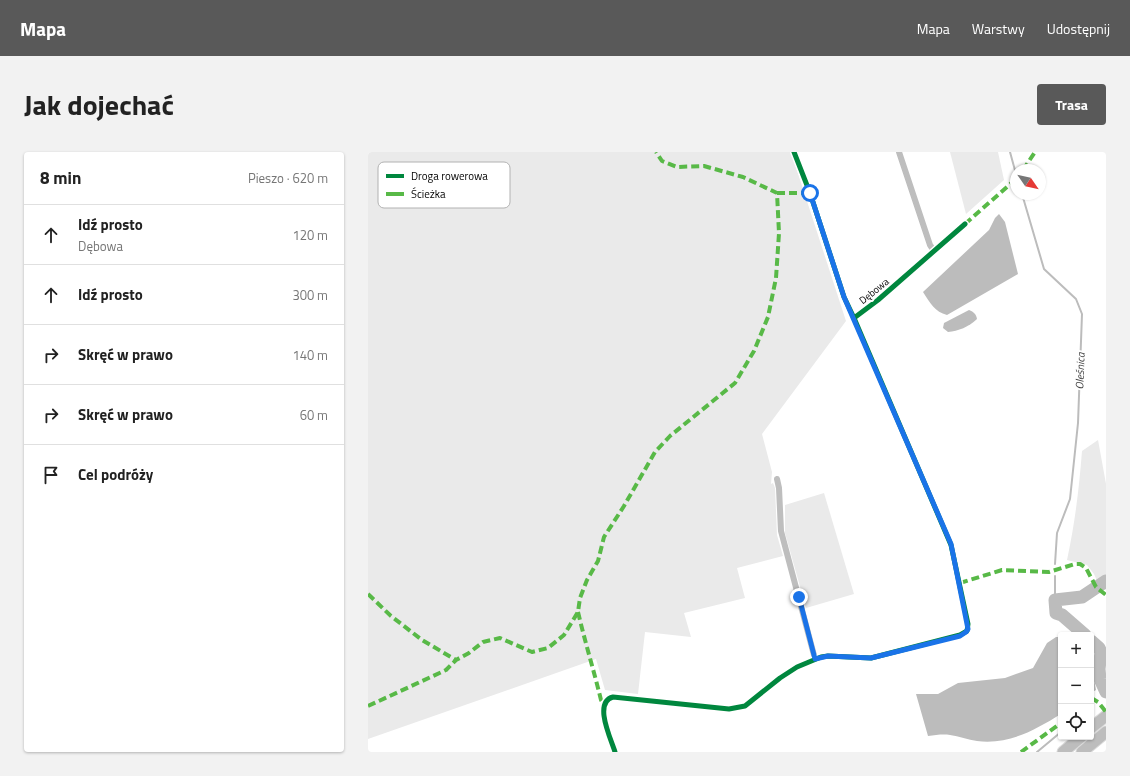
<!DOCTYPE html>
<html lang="pl">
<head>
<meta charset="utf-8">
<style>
	body { margin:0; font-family:"Titillium Web",sans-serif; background:#f2f2f2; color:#222 }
	.controls { position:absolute; right:12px; bottom:12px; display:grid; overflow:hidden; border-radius:4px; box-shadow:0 1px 3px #0004 }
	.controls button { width:36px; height:36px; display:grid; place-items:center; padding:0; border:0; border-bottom:1px solid #e0e0e0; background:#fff; color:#222; font:20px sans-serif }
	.compass { position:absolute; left:642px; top:12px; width:36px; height:36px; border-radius:50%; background:#fff; box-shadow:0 1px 3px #0004; rotate:124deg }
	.stop { position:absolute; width:12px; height:12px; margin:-9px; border:3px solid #1a73e8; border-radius:50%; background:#fff }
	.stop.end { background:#1a73e8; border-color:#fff; box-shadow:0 1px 4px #0008 }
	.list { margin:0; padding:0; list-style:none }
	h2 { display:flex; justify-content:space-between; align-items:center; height:52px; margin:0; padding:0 16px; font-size:17px }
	h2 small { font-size:13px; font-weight:400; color:#767676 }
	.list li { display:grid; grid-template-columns:26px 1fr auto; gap:12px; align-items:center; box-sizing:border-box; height:60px; padding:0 16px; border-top:1px solid #e0e0e0 }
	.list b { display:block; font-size:15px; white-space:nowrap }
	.list p { margin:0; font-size:13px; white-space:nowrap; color:#767676 }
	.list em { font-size:13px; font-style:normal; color:#767676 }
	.icon { flex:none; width:22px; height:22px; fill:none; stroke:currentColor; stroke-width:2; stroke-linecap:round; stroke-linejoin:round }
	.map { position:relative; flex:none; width:738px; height:600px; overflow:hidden; border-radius:4px }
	header { display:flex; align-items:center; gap:24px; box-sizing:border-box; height:56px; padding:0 20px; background:#595959; color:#fff }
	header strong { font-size:19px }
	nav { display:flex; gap:22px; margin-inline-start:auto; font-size:14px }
	.intro { display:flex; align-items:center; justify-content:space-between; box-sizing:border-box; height:96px; padding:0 24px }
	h1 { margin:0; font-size:28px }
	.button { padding:10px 18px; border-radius:4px; background:#595959; color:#fff; font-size:14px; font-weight:700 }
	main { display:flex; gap:24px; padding:0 24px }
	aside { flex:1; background:#fff; border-radius:4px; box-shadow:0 1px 3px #0004 }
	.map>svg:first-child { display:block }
</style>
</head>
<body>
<header>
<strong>Mapa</strong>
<nav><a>Mapa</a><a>Warstwy</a><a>Udostępnij</a></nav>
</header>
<div class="intro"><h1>Jak dojechać</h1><a class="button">Trasa</a></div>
<main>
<aside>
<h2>8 min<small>Pieszo · 620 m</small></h2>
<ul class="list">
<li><svg class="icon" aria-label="ahead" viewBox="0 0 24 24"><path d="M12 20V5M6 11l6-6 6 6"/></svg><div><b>Idź prosto</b><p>Dębowa</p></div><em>120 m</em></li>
<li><svg class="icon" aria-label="ahead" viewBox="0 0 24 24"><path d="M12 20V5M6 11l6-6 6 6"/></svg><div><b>Idź prosto</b></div><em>300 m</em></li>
<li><svg class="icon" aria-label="right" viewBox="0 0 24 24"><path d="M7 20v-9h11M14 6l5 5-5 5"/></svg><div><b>Skręć w prawo</b></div><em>140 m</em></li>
<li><svg class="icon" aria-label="right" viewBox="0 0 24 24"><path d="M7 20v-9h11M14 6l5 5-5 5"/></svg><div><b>Skręć w prawo</b></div><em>60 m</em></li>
<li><svg class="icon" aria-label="arrive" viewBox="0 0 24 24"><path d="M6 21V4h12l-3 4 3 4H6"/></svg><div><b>Cel podróży</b></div></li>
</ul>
</aside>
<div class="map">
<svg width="738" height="600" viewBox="0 0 738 600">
	<rect width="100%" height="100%" fill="#fff"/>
	<g fill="#eaeaea">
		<path d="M0,0H423L478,169L394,282L404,320L403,332L405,331L407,336L409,383L415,404L369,416L377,446L316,461L323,485L277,480L270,542L237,538L228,507L0,587Z"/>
		<path d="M582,0H630L636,28L598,62Z"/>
		<path d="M730,288L738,332V438L730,431L726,422L719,413L699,408C707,371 711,337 714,299Z"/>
		<path d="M456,341L486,442L438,456L417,381V353Z"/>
	</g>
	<g fill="#bcbcbc">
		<path d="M631,62L637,70L650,122L579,163C567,160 562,151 555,140L621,78L627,66Z"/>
		<path d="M601,158C606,160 608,162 609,167C601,175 590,179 580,180L575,176L576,171Z"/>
		<path d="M688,485H693V562C667,578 641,593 609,589C600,588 591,584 582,583C575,582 568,583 560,584L548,542H570L590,531L637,526L665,516L679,491Z"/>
		<path d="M723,512L724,516H728V520L725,522L728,538L723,541Z"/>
	</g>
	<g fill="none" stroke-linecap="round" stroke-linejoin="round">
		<g stroke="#bcbcbc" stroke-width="2">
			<path d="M642,0L648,22"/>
			<path d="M654,42L676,117L708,147L714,162L710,271L702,347L689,381L687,412"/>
			<path d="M687,448V424"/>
			<path d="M669,600L693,580"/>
		</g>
		<g stroke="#bcbcbc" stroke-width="13">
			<path d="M717,483L694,463L688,461L687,448L714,445L738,429"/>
			<path d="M723,489L731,496L733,500L731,517L732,527L738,540"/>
		</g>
		<g stroke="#dbdbdb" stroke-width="13">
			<g id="highway">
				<path d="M723,576L738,564"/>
				<path d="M695,600L713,585"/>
				<path d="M714,600L738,580"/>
			</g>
		</g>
		<g stroke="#bebebe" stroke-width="6">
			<path d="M426,0L442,41L476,145L486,166L510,148L597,72"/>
			<path d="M531,0L562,93L566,99"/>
			<path d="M409,327L411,336L413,379L447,507"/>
			<path d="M247,600C243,587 225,550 245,545L361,557L377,554L412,526L429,515L453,505L460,504L503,506L592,483L599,479L600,472L583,393L486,166"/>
		</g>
		<use href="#highway" stroke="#bdbdbd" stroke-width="11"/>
		<g stroke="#58b947" stroke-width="4" stroke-dasharray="8 4" stroke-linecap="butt">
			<path d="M655,18L667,0"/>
			<path d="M409,41H442"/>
			<path d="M597,72L648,27"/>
			<path d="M592,431L634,418L681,420L707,412H712L718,416L728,435L738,443"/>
			<path d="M0,442L23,464L54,488L88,508"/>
			<path d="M210,460C217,490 226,519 233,548L236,553"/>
			<path d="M723,548L725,547L730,550L738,560"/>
			<path d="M0,554L78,518L88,508L101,501L115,490L132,486L164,500L180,496L196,483L210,460L212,446L219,428L230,409L236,385L256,354L287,300L302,284L367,231L386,199L400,165L408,126L411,81L409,41L375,25L336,14L309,15L294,9L288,0"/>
			<path d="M653,600L693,571"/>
		</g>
		<g stroke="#fff" stroke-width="8">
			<g id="cycleway">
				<path d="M426,0L442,41L476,145L486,166L510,148L597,72"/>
				<path d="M247,600C243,587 225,550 245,545L361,557L377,554L412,526L429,515L453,505L460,504L503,506L592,483L599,479L600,472L583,393L486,166"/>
			</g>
		</g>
		<use href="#cycleway" stroke="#00873e" stroke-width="5"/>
	</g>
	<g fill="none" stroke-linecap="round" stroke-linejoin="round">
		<path stroke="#1a73e8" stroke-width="5" d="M431,445L447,507L460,504L503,506L592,484L598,480L600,477L583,392L476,145L442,41"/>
	</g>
	<g text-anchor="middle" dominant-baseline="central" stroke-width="4" stroke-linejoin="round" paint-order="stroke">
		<g font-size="10" fill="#000" stroke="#fff">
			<text transform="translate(506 139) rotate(-39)">Dębowa</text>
		</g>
		<g font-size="11" font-style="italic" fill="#414141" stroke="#fff">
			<text transform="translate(712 219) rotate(-88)">Oleśnica</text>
		</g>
	</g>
	<rect x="10" y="10" width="132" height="46" rx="6" fill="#fff" stroke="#b2b2b2" stroke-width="1"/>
	<rect x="18" y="22" width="18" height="4" fill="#00873e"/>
	<rect x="18" y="40" width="18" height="4" fill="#58b947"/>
	<g font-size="11" fill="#000">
		<text x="43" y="28">Droga rowerowa</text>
		<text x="43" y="46">Ścieżka</text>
	</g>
</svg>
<div class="controls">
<button>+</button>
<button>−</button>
<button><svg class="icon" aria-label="locate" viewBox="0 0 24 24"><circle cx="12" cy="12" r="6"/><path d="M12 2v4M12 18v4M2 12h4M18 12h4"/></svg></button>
</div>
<svg class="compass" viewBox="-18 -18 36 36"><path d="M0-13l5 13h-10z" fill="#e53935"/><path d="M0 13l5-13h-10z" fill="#767676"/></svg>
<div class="stop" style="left:442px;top:41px"></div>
<div class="stop end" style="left:431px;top:445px"></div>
</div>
</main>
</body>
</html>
